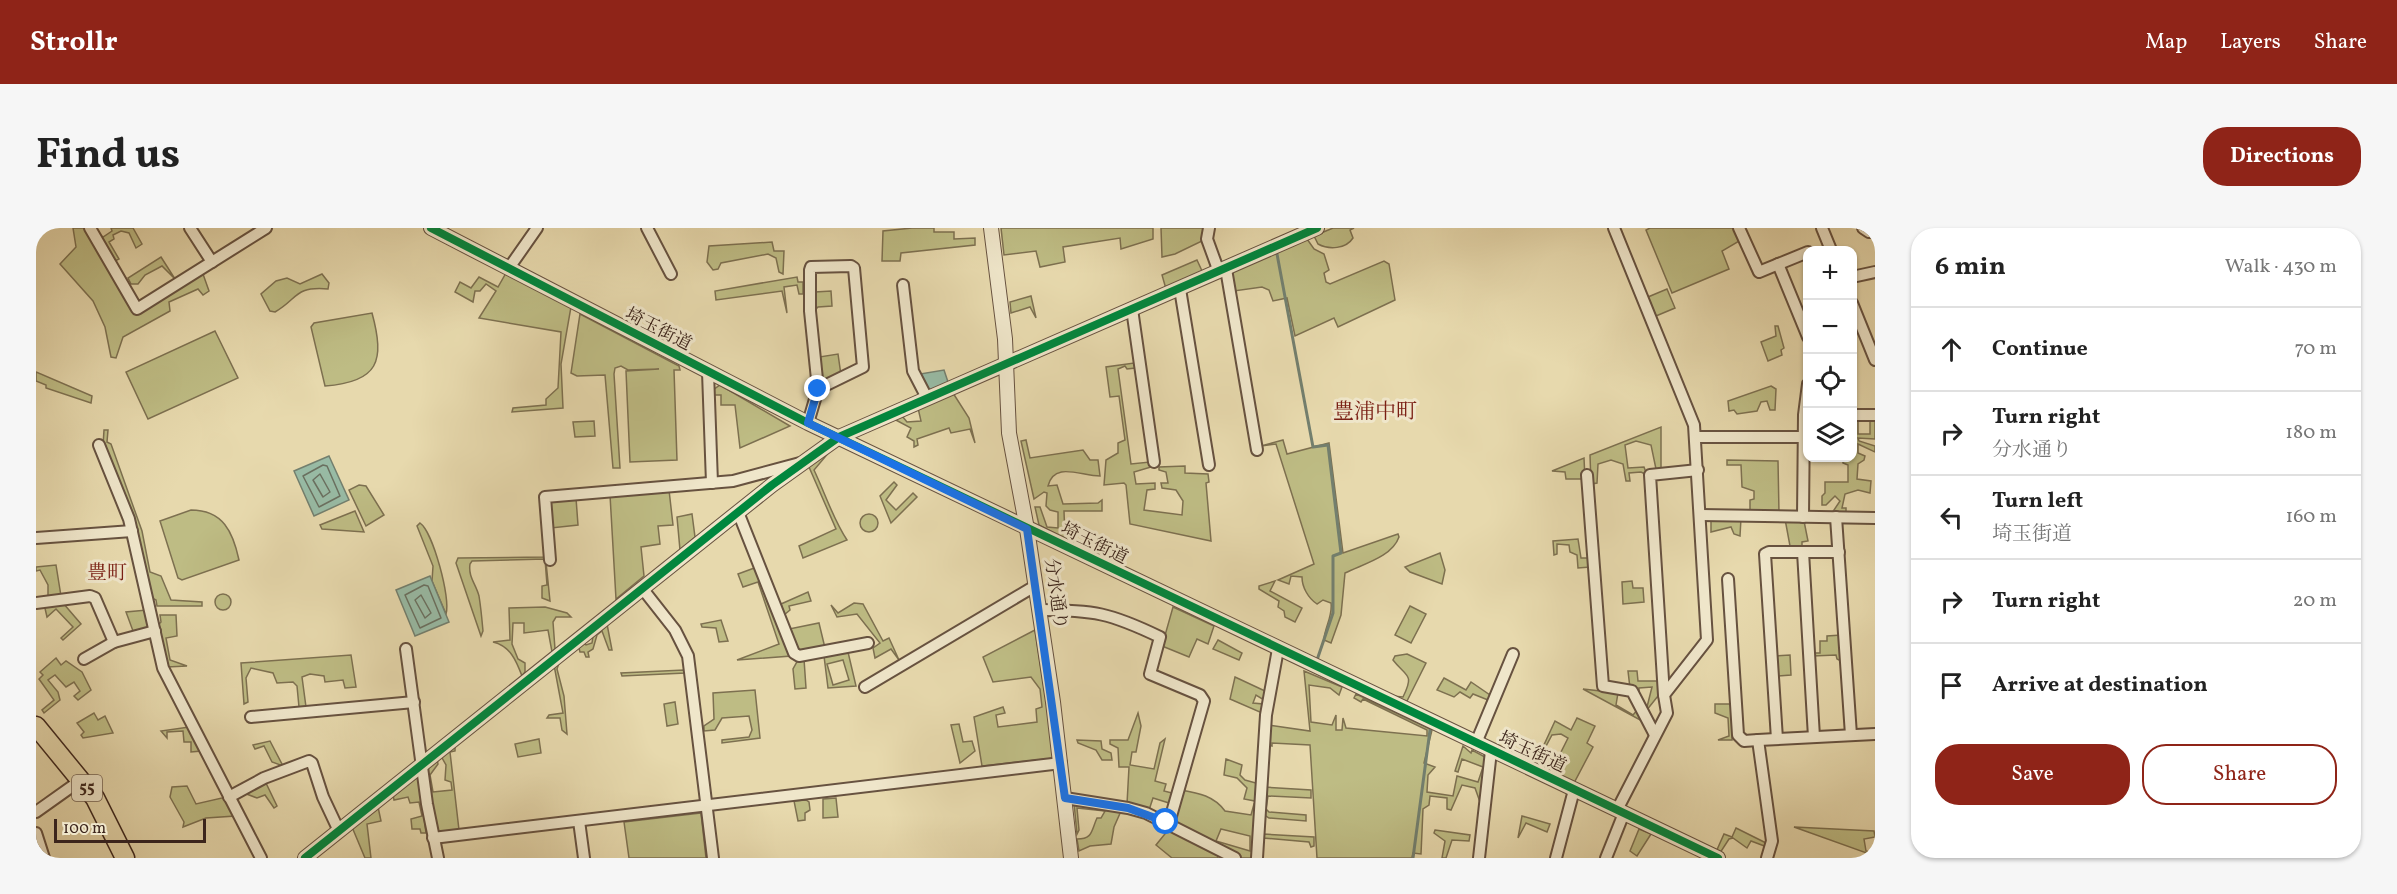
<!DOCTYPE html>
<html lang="en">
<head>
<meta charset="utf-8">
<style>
	body { margin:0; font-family:Vollkorn,"Noto Serif JP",serif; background:#f6f6f6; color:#222 }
	.controls { position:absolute; right:18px; top:18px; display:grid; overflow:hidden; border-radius:12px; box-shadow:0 2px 4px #0004 }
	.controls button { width:54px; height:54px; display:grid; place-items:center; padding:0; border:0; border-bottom:2px solid #e0e0e0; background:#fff; color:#222; font:30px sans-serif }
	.scale { position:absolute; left:18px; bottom:15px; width:152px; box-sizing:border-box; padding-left:6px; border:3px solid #3c251c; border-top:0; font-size:16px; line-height:21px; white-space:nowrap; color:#3c251c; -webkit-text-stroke:4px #efe6ca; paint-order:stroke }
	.stop { position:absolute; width:18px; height:18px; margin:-14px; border:4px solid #1a73e8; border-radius:50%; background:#fff }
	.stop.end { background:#1a73e8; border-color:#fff; box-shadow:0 2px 6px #0008 }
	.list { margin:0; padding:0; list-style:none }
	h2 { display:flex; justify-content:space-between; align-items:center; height:78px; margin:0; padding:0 24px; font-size:26px }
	h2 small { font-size:20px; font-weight:400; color:#767676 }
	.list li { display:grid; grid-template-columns:39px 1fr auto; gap:18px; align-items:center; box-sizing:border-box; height:84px; padding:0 24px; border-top:2px solid #e0e0e0 }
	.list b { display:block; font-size:22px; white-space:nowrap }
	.list p { margin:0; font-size:20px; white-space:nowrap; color:#767676 }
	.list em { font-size:20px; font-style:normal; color:#767676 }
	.actions { display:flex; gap:12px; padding:18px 24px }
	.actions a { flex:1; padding:14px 0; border:2px solid #8f2418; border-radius:24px; text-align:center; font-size:21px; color:#8f2418 }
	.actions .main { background:#8f2418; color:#fff }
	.icon { flex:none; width:33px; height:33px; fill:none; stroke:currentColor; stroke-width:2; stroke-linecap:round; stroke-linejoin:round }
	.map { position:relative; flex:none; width:1839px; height:630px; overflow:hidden; border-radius:24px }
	header { display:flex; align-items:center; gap:36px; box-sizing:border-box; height:84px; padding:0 30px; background:#8f2418; color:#fff }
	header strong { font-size:28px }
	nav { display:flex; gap:33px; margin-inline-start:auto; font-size:21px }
	.intro { display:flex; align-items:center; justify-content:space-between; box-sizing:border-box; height:144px; padding:0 36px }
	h1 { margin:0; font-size:42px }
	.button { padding:15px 27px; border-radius:24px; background:#8f2418; color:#fff; font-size:21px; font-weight:700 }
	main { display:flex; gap:36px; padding:0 36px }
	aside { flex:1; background:#fff; border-radius:24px; box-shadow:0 2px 4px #0004 }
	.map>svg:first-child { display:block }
</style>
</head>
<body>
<header>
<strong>Strollr</strong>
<nav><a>Map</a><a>Layers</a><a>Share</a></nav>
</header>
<div class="intro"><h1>Find us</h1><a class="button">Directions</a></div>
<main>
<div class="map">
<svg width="1839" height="630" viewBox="0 0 1839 630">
	<rect width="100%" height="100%" fill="#e7d9ad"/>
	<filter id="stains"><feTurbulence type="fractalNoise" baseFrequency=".00333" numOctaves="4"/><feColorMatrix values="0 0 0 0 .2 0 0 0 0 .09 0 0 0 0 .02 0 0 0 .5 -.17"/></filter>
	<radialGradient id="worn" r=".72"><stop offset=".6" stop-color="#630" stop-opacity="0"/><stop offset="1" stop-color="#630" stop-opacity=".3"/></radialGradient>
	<g fill="#bebc84" stroke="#7d7050" stroke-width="1.5" fill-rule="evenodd">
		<path d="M37,0H50L98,80L167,46L173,63L167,67L162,61L133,74L134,83L87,109L80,130L75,129L69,99L57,73L24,36L40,19Z"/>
		<path d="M75,0H97L106,16L100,20L93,5L85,3L77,7L78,11L73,14L83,31L79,33L63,6L67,9L76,3Z"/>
		<path d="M876,0H898V4H918V11L939,10V17L865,25L864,33H846L847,3Z"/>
		<path d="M965,0H1117V11L1085,21L1084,10L1027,19L1029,34L1004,39L1000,23L968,27Z"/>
		<path d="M1125,0H1170L1166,13L1139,26L1126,29Z"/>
		<path d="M1297,0H1318L1314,2L1317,10C1310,21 1293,22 1282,16L1278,8Z"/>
		<path d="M1614,0H1700L1705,12L1686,23L1693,41L1636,65L1610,2Z"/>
		<path d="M1271,11L1278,21L1288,26L1293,42L1288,45L1290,54L1294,56L1348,33L1353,36L1359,72L1302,99L1298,90L1259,108L1251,70L1237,73L1233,62L1226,59L1198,63L1195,49L1199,42Z"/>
		<path d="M736,14L738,23H748L747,46L743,44L740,30L732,26L685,35L682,41L677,42L671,34L673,18Z"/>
		<path d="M125,29L139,51L126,38L109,47L102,56H95L92,50Z"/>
		<path d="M1161,32L1167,45L1130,61L1126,47Z"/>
		<path d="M470,45L535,79L525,136L527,180L476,184L477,180L510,177V171L522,160L525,104L443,90L460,63L450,56L444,63H439L437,74L419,64L424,54L435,60L443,49L462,59Z"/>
		<path d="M286,46L293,55L292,61C258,58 262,71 239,84L234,83L225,66L240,53L251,50L264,56Z"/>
		<path d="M761,49L762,54H767V66H763L761,57L748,59L751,85L746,63L680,72L679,63Z"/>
		<path d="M1631,61L1639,80L1620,88L1612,69Z"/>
		<path d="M795,63L796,78L782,79L778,83L779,64Z"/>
		<path d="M995,68L1000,90L994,79L975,85L974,74Z"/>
		<path d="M336,85C349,133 343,154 289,158L275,99L278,95Z"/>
		<path d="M544,86L643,138L644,142H638L641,232L594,234L590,143L623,141L592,142L585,138L579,140L578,146L584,240H577L569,147L541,148L535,145Z"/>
		<path d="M1739,98H1742L1748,120L1745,122L1746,127L1732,133L1725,114L1740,108Z"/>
		<path d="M179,103L202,150L112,191L90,144Z"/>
		<path d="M802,126L805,147L792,153L786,149L783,129Z"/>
		<path d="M1098,135L1099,140L1091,141L1089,138L1082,141L1095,236L1114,234L1115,239L1098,244L1100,256L1119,255V261L1111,262L1108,282L1146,287L1147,273L1140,262L1126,260L1125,255H1132L1130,244L1123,242V239L1149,238V245L1172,246L1173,254L1170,255L1175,313L1094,296L1090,257L1088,255L1068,257L1070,232L1082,225V215L1089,212L1083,168L1074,169L1070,139Z"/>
		<path d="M0,144L56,168L55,175L10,160V157L0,153Z"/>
		<path d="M684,157L754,198L704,220L699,177H685V167H677V162Z"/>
		<path d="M1735,158L1740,161L1739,182H1734L1731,173L1725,174L1721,183L1701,186L1698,182L1693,183L1692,173Z"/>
		<path d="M917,165L933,190L939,215L934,201L915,205L913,200L881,211L882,217L878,219V213L871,209L875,200L858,191L866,188L871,194L885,193L882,180Z"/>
		<path d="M1817,190L1822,191V206H1834V190H1839V211L1822,210L1823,213L1839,218V224L1822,216V225L1829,228L1828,232L1822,236L1821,251L1835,253L1834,265L1822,262L1809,266L1806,280H1810V284L1796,285L1804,273L1799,268L1790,277H1786V268L1789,265V254H1812V237L1807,235V230H1816L1817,210L1820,209V197Z"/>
		<path d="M558,193L559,208L539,209L537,194Z"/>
		<path d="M1625,199V241H1620L1615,217L1600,213L1589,217L1592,240L1608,239L1611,247L1605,244L1593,245L1594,253H1590L1587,236L1575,232L1562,236L1561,255L1555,256L1554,227Z"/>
		<path d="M68,202H72L71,214L75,216L106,303L114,344L125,348L135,372L166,374V378H121L120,372L116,370L67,218Z"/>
		<path d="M990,212L994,230L1047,222L1054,232H1062L1064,248C1045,248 1018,233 1012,258L1021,257L1027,276L1062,275L1066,272V283H1028L1029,311L1003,297L999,279H1004L1011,299L1022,300V284L1014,282L1010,278L1011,265L1008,264L998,271L985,213Z"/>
		<path d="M1247,212L1251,226L1293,215L1307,325L1362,306L1363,309C1356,329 1327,336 1309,345L1305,387L1295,415L1288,412C1288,401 1297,388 1295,375L1287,372L1281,376C1272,370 1266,359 1266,349L1255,348L1253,356L1242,352L1278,336L1240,216L1225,218Z"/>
		<path d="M794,223L778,242C789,265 797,291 811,312L767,330L763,318L800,301L773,239Z"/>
		<path d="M1548,230L1549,251H1530L1529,244L1516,243Z"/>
		<path d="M1691,232L1742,233L1743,285L1714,284V272L1718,271V263L1706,259L1705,237H1691Z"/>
		<path d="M858,254L861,257L850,272L860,282L877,265L881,269L855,295L844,268Z"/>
		<path d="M323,257L330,258L348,287L330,298L313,262Z"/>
		<path d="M633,262L637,297L622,298L624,316L605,319L608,348L580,371L574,267Z"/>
		<path d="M540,270L542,297L515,300L512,273Z"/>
		<path d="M155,282C187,282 197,304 203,332L146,352L142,350L124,293Z"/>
		<path d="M319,283L328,304L286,301L284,297Z"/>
		<circle cx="833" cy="295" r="9"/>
		<path d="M656,286L659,309L644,322L641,289Z"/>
		<path d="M1705,290L1704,308L1698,306L1695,299L1675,304V291Z"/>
		<path d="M1749,291L1768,293L1772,313L1766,314V318H1754Z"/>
		<path d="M384,295C397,304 415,371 410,386L396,353L397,338L381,298Z"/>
		<path d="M1542,311L1545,330H1554V339L1542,340L1541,327L1534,324L1533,317L1521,316V326L1518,327L1517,313Z"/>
		<path d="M508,315L514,373L506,370V358L511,357L509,331L436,333L434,336C432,349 440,356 443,368C445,380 446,392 447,403L445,408L420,335L422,330L508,329Z"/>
		<path d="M1404,325L1409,342L1406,356L1374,344L1369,339Z"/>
		<path d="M20,337L25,368L12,370V357L4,342L0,343V339Z"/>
		<path d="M721,339L755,428L701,432L743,416L722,354L707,359L702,346Z"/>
		<path d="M1239,353L1234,363L1266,380L1259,394L1249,389L1248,383L1242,379L1243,373L1223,361V358Z"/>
		<path d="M1596,353L1597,360H1607L1608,374L1587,376L1586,354Z"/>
		<path d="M772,364L775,373L753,378L754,382L748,387L745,376Z"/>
		<circle cx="187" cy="374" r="8"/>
		<path d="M27,375L45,396L27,412L25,410L37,399L20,381L11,389L8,376Z"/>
		<path d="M818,375L827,376L847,413L853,410L863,432L855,421L839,430L837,420L844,415L821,386L801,389L795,377L802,385Z"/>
		<path d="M1374,378L1390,386L1375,415L1359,407Z"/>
		<path d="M509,379L531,385L535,389H520L517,394L519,421L516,424L512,402L488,405V395H477L476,416L482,431L489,435V444L486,448C480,432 474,418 457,414L474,412L473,380Z"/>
		<path d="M1137,379L1178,398L1172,416L1161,411L1153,429L1126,418Z"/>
		<path d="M111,382L114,400L97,403L90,384Z"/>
		<path d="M124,387H140L141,408L130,410L134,432L151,438L131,439L122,397L125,394Z"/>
		<path d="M685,392L692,413L683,414L680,400L666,399L665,396Z"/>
		<path d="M783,395L789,420L762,424L753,401Z"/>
		<path d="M571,396L576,422H573L566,403L561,407L557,421L552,424L553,429H550L548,424H544L543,420L548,415L550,417L556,415L557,408Z"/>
		<path d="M999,402L1019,530L946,538L938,489L967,479L969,485L960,487L962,499L1001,494L1000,481L1006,479L1004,461L995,449L957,454L947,429Z"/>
		<path d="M1805,407V433L1801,431L1800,427L1777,428V425H1784V413H1791V408Z"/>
		<path d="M1182,412L1206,425L1203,432L1177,421Z"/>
		<path d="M812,424L820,458L792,460L788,428ZM807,432L813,452L797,457L791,436Z"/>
		<path d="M1371,426L1390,435L1370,475L1356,468L1367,469C1379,445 1370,449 1357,432L1359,428Z"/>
		<path d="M315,427L320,459L309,460L307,452L289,454L288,448L274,446L266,449L270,479H263L261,458L257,454L241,455L237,445L215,440L210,450L212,474L208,476L205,435Z"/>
		<path d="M1754,427L1755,447L1741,448L1739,428Z"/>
		<path d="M20,430L25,437L30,433L46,444L55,462L42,472L38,468L44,463L38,454L30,459L19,447L12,452L22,464L24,472L8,485L6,482L18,472L3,451L7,447L4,444Z"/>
		<path d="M768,431L770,460L759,461L757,441L762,432Z"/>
		<path d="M524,432L521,441L528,468L531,506L526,502L524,490H511L513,487L527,485L518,437Z"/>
		<path d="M648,442L649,445L586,448L585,445Z"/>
		<path d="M1268,443L1306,459L1303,467L1294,460L1273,457L1275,494L1296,497L1300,487V502H1306L1307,490L1310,500L1391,508V502L1327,471L1325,474L1318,470L1320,466L1396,502L1388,535L1399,539L1392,547L1391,564L1417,568L1421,548L1442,554L1447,539L1426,531L1422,544L1419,543L1427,518L1435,525L1436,522L1449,529L1444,574L1439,560L1426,557L1415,582L1411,581V570L1394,568L1393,577L1387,581L1385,626L1377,625L1376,630H1281L1274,517L1236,515V518L1231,517L1233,497L1274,503Z"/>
		<path d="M1592,443H1601L1602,453H1622V468L1610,483L1616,459L1603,460V467L1594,460Z"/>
		<path d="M1199,449L1229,463L1228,472L1220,467L1217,475L1227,476L1226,485L1194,471Z"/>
		<path d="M1408,450L1430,462L1435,454L1454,467L1452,472L1437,466L1434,470L1424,464L1418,469L1401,462Z"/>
		<path d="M1547,461L1582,465L1580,477L1597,487L1602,481L1606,493Z"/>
		<path d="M719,462L724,510L686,515V512L713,509L716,502L713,488L686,490L679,502L668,503V498L678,491L677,465Z"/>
		<path d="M639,474L642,496L631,498L628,476Z"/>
		<path d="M1679,476H1696V512H1682L1693,508L1692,490L1679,485Z"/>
		<path d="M58,485L62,492L69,488L77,505L47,510L45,507L48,504L41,495Z"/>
		<path d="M1102,485L1105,498L1100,524H1096L1094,537L1118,541L1124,515L1129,511L1119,553L1130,556L1128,563L1136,565L1133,575L1117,570L1113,582L1091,576L1093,539H1083L1082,520L1074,516V512H1092Z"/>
		<path d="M1541,490L1559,498L1551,515L1557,519L1538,555L1515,544L1532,510L1525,506L1516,507L1509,520L1507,519L1519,493L1535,502Z"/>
		<path d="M923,496L927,514L936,513L939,523L924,535L915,497Z"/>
		<path d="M153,499L165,523L155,524V514H148L147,503L131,504V510L125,503Z"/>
		<path d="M503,511L505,525L482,529L479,516Z"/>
		<path d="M1041,512L1065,513L1066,521L1075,525L1076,532H1066L1060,522L1042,515Z"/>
		<path d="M234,513L247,538L236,534L228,518L219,521L217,517Z"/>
		<path d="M419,516V523L414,524L423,602L400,605L391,539L401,531L402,536L394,547L397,564L416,562L415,554L409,552L410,537L405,528Z"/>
		<path d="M1190,531L1206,537L1204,547L1209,552L1220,555L1219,573L1208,571L1211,560L1201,550L1188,547Z"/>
		<path d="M380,548L383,551L390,605H385L384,601H376L375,591L386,588L383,574L374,575L372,569L358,572L357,567Z"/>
		<path d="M229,553L241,578L238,580L229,567L221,570L208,565Z"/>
		<path d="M151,558L160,576L190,569L199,588L170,590L147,599L148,594L134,569L136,559Z"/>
		<path d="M1228,559L1275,562V570L1232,568L1230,581L1233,584L1270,587V593L1233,590L1227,586Z"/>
		<path d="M1145,562C1163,565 1178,568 1189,583L1215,587L1218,576L1220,577L1217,630H1204L1180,617L1182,630H1136L1120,617L1133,601ZM1185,601L1214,608V623L1180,613Z"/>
		<path d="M800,570L802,589L787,590V571Z"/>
		<path d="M770,572L773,574L774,582L769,585V592L762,593L758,573Z"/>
		<path d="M1038,575L1085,583L1078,599L1075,616L1054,618L1043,623L1041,611C1057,611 1055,603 1061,590H1065L1069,583L1041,580L1043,602L1041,606Z"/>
		<path d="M342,579L345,593L331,596L335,630H329L316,599Z"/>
		<path d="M665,585L670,630H593L588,594Z"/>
		<path d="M1486,588L1514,596L1511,604L1490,595L1482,610Z"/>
		<path d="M1758,599L1838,603L1839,609L1828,611L1830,623L1839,625V628Z"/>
		<path d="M1700,600L1732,616L1731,619L1715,613L1711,620L1697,610L1693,611L1684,625L1680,624L1688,606L1696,609Z"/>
		<path d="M1603,601L1615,606L1601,628L1594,623Z"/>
		<path d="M1399,602L1434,607L1433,613L1416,612L1410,630H1406L1409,613L1398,605Z"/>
		<path d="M1227,606L1278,609V618L1275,619L1273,614L1227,610Z"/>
	</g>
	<g fill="#98bba5" stroke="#737f6e" stroke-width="1.5">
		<path d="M908,142L913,157L893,162L884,146Z"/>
		<path d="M293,228L313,272L278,288L258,243Z"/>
		<path d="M394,348L413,394L379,408L360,362Z"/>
	</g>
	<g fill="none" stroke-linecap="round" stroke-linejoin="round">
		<g stroke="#6a7060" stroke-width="1.5">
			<path d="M287,237L291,238L304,268L283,279L267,248Z"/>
			<path d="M284,246L294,264L287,269L277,252Z"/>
			<path d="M388,357L392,358L405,390L384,400L369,367Z"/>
			<path d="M385,367L395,385L389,390L379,372Z"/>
		</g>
		<g stroke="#737f6e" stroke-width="3">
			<path d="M1241,26L1277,219L1292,217L1305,325L1297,328V385L1281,432"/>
			<path d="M1377,630L1394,502"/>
		</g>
		<g stroke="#675240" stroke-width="14">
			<g id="minor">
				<path d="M54,0L101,81L230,0"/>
				<path d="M154,0L176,34"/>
				<path d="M611,0L635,46"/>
				<path d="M1173,0L1171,11L1183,44"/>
				<path d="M1578,0L1658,197L1671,412L1628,467L1631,485L1581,582"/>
				<path d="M1703,0L1723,44L1772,24"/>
				<path d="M1786,0L1795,22"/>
				<path d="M1827,0L1833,4L1839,2"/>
				<path d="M1742,36L1772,109"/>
				<path d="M473,40L501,0"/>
				<path d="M1190,41L1221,222"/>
				<path d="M1816,49L1839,44"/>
				<path d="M867,57L877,143L891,170"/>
				<path d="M1144,61L1173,237"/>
				<path d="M1816,75L1839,132"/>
				<path d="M1096,81L1118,234"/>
				<path d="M672,144L676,255"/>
				<path d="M1816,187H1839"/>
				<path d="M772,195L782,161L827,139L818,40L815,38L775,39L774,42V83L782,161"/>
				<path d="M1660,209H1767"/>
				<path d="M63,217L93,291L127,440L225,630"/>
				<path d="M1551,247L1567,458L1596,463L1619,507"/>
				<path d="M702,284L758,425L763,428L832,415"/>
				<path d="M1665,287L1839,290"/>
				<path d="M1767,289L1768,187L1772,156"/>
				<path d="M1800,289L1815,507"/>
				<path d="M0,310L96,303"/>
				<path d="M1767,324L1778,509"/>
				<path d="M514,332L509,269L697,253L764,235"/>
				<path d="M1692,351L1702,507L1708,513L1722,512"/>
				<path d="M606,360L639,402L652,428L677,630"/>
				<path d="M0,375L54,368L59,370L78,414"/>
				<path d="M1003,382C1058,382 1074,385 1124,409L1114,446L1164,467L1168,473L1133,595"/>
				<path d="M370,421L391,576L402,630"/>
				<path d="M48,431L78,414L119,403"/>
				<path d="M829,459L999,358"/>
				<path d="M1628,467L1614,247L1662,242"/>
				<path d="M215,489L378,474"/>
				<path d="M1741,511L1729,326L1733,324H1803"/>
				<path d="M1440,515L1477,426"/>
				<path d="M193,569L228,550L273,533L276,535L287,569L303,603"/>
				<path d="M1029,570L1092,580L1110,585L1199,630"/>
				<path d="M0,584L45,552"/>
				<path d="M543,593L548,630"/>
				<path d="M0,605L8,630"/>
				<path d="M397,610L1025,535"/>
				<path d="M1221,630L1230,487L1242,421"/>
				<path d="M1443,630L1455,523"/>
				<path d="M1520,630L1538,562"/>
				<path d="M1570,630L1588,585"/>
				<path d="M1731,630L1736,613L1722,512L1839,506"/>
			</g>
		</g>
		<g stroke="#675240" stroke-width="16">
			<g id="tertiary">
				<path d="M395,0L772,195L1682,630"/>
				<path d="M955,0L969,111L973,205L991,301L1017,474L1035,630"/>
				<path d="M269,630L736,257L803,209L1281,0"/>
			</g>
		</g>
		<g stroke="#3c251c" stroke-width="21">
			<path id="primary" d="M0,498L59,570L89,630"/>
		</g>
		<use href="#minor" stroke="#efe6ca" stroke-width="10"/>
		<use href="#tertiary" stroke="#efe6ca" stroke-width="14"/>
		<use href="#primary" stroke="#e7d9ad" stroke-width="18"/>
		<g stroke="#efe6ca" stroke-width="11">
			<g id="cycleway">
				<path d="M395,0L772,195L1682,630"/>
				<path d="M269,630L736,257L803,209L1281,0"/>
			</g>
		</g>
		<use href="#cycleway" stroke="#00873e" stroke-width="8"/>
	</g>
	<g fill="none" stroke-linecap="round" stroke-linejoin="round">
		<path stroke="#1a73e8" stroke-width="8" d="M782,161L772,195L991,301L1029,570L1092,580L1130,594"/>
	</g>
	<g text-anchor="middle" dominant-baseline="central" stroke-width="6" stroke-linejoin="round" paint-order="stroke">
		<rect fill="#efe6ca" stroke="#725f50" stroke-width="1.5" x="36" y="547" width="30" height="26" rx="4.5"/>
		<g font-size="16" font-weight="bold" fill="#3c251c">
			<text x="51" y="560">55</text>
		</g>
		<g font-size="18" fill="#3c251c" stroke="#efe6ca">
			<text transform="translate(622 102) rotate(27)">埼玉街道</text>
			<text transform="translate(1058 316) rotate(26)">埼玉街道</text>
			<text transform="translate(1019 366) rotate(82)">分水通り</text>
			<text transform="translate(1496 525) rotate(25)">埼玉街道</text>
		</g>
		<g font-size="20" fill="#7a1f14" stroke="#efe6ca">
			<text x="71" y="346">豊町</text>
		</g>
		<g font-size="21" fill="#7a1f14" stroke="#efe6ca">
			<text x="1339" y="184">豊浦中町</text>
		</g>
	</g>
	<rect width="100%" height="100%" filter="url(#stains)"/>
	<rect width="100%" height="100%" fill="url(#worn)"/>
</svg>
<div class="controls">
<button>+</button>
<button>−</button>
<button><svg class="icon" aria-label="locate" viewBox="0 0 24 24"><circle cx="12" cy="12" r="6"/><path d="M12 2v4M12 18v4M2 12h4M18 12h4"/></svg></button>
<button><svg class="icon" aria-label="layers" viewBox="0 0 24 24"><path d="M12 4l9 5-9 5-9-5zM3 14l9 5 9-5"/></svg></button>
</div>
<div class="scale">100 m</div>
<div class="stop" style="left:1130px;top:594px"></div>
<div class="stop end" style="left:782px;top:161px"></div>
</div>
<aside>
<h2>6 min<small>Walk · 430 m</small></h2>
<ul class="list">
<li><svg class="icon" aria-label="ahead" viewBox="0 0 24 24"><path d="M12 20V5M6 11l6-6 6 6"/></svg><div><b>Continue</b></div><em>70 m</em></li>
<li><svg class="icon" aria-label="right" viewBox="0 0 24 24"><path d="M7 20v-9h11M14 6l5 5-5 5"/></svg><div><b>Turn right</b><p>分水通り</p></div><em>180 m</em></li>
<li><svg class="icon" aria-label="left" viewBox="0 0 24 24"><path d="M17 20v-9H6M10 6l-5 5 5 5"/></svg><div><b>Turn left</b><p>埼玉街道</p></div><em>160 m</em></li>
<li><svg class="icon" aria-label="right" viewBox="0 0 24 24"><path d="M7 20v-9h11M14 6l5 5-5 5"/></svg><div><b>Turn right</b></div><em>20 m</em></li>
<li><svg class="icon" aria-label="arrive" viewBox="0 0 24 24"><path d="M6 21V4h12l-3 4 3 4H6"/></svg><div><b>Arrive at destination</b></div></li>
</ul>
<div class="actions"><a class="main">Save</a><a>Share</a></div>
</aside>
</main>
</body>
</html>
